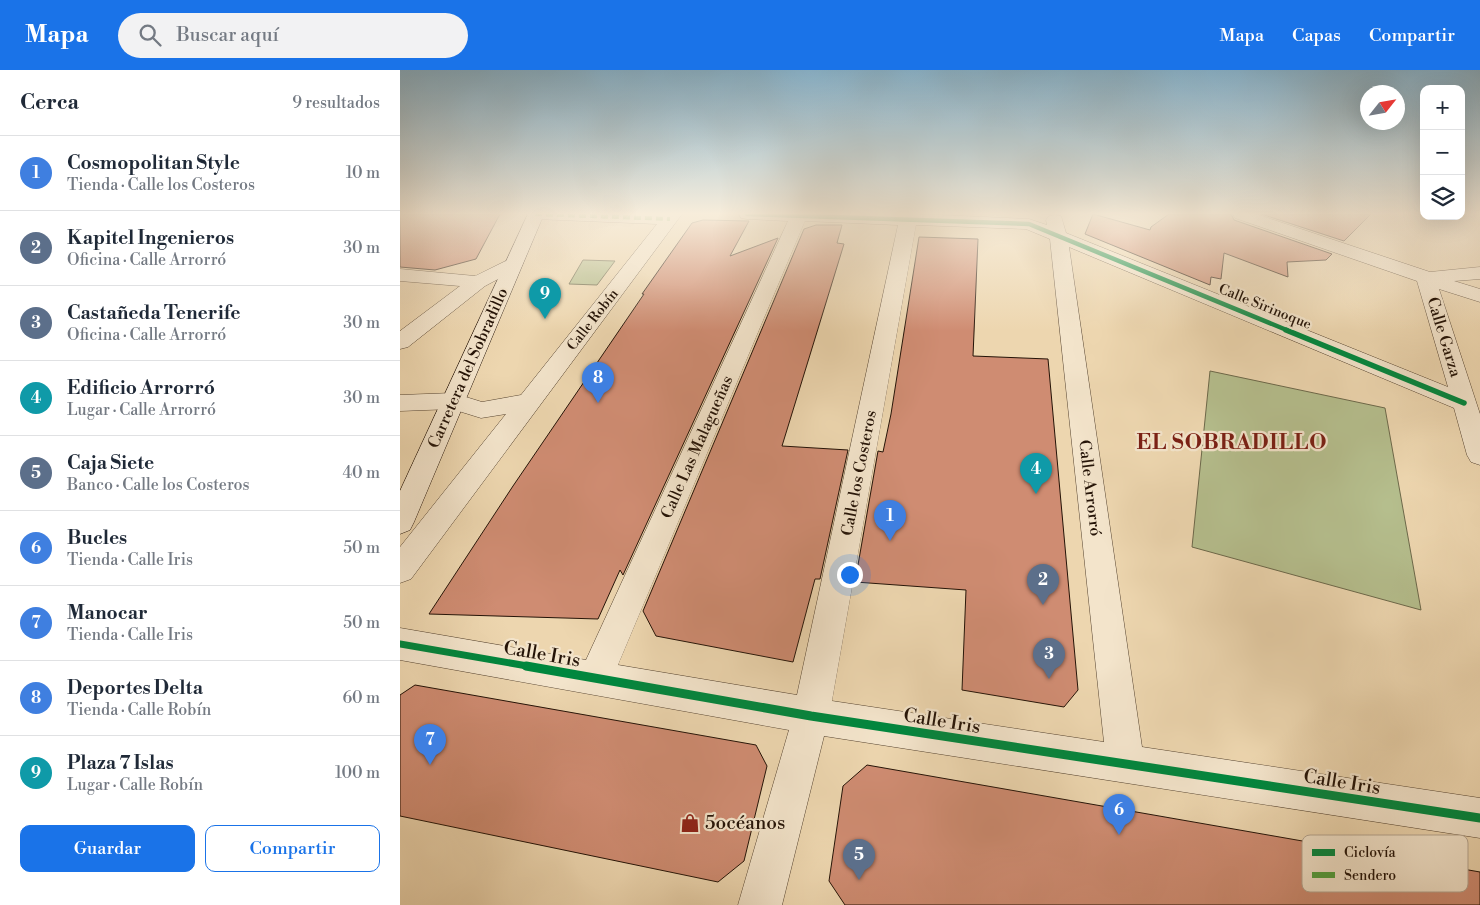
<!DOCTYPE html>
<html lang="es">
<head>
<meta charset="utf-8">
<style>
	body { margin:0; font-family:"Libre Bodoni",serif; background:#f2f2f3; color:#1f2937 }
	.controls { position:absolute; right:15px; top:15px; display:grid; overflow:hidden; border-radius:10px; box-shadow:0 5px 20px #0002 }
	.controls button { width:45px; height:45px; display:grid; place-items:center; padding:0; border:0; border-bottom:1px solid #e0e1e3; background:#fff; color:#1f2937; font:25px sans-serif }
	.compass { position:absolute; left:960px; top:15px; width:45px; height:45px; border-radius:50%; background:#fff; box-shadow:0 5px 20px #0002; rotate:59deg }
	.you { position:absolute; left:449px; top:504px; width:18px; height:18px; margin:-12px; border:4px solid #fff; border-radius:50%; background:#1a73e8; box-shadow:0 0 0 8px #1a73e833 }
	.badge { display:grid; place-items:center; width:32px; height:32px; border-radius:50%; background:#1a73e8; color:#fff; font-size:16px; font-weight:700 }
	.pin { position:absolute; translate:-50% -41px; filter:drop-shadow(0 1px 2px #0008) }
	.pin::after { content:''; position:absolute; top:26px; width:18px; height:15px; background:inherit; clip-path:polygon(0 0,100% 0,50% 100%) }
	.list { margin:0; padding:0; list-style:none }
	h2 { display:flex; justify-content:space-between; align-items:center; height:65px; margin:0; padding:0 20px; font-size:21px }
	h2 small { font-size:16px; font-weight:400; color:#747a83 }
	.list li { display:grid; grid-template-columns:32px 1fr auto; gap:15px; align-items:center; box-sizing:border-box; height:75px; padding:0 20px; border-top:1px solid #e0e1e3 }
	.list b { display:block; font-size:19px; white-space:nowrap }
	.list p { margin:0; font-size:16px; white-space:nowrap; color:#747a83 }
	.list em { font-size:16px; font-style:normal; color:#747a83 }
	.actions { display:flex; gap:10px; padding:15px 20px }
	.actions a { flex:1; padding:11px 0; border:1px solid #1a73e8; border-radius:10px; text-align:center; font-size:18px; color:#1a73e8 }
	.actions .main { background:#1a73e8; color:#fff }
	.icon { flex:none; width:28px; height:28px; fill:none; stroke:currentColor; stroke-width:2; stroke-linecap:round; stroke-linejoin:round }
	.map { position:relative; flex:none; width:1080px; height:835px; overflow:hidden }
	header { display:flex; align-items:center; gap:30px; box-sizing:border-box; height:70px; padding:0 25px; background:#1a73e8; color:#fff }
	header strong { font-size:24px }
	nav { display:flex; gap:28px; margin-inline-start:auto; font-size:18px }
	.search { width:350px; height:45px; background:#f2f2f3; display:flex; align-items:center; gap:12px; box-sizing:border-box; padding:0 18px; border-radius:28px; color:#747a83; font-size:19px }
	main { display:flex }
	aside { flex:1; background:#fff }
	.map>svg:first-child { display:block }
</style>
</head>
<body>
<header>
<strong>Mapa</strong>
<div class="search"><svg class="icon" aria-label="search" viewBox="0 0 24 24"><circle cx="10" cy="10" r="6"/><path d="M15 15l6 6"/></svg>Buscar aquí</div>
<nav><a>Mapa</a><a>Capas</a><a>Compartir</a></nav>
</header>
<main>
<aside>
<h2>Cerca<small>9 resultados</small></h2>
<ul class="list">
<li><span class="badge" style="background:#3f7fe0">1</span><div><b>Cosmopolitan Style</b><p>Tienda · Calle los Costeros</p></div><em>10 m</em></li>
<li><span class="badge" style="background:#5c6f8a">2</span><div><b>Kapitel Ingenieros</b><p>Oficina · Calle Arrorró</p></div><em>30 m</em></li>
<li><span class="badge" style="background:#5c6f8a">3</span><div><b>Castañeda Tenerife</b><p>Oficina · Calle Arrorró</p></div><em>30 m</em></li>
<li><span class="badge" style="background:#0f9aa8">4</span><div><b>Edificio Arrorró</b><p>Lugar · Calle Arrorró</p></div><em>30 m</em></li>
<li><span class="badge" style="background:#5c6f8a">5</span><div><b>Caja Siete</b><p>Banco · Calle los Costeros</p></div><em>40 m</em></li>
<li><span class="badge" style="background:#3f7fe0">6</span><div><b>Bucles</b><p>Tienda · Calle Iris</p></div><em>50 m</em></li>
<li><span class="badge" style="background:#3f7fe0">7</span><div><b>Manocar</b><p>Tienda · Calle Iris</p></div><em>50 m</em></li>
<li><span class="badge" style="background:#3f7fe0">8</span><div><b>Deportes Delta</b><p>Tienda · Calle Robín</p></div><em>60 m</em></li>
<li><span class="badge" style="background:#0f9aa8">9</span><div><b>Plaza 7 Islas</b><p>Lugar · Calle Robín</p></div><em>100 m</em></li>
</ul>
<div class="actions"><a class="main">Guardar</a><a>Compartir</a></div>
</aside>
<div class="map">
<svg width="1080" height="835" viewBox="0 0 1080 835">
	<rect width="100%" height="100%" fill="#edd6af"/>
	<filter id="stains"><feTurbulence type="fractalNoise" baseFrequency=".004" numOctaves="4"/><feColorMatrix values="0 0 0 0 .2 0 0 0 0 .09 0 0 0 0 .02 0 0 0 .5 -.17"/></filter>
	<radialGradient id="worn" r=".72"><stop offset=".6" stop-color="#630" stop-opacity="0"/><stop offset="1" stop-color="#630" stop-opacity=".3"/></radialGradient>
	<g fill="#b5be8d" stroke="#6c684a">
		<path d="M183,190L215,191L197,215L169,214Z"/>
		<path d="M810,301L985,338L1021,540L792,477Z"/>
	</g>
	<g fill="#cf8c72" stroke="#241307">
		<path d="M0,144H100L76,189L35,200L0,197Z"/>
		<path d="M693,144L750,160L751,157L769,144H831L834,150L932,184L926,190L887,192L888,207L824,183L821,209L811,207L810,215L685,164Z"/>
		<path d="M861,144H971L944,171Z"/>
		<path d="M303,150L349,151L330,186L378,168L223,505L220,500L198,549L29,544L113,416L244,224H242L292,153Z"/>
		<path d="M416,155H442L437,173L444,174L382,376L448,380L420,509H415L393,592L256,566L243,541L404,159Z"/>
		<path d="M519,167L578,169L573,286L648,289L678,620L664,637L562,620L566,520L455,512L478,381L483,382L491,344Z"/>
		<path d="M15,615L356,675L367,696L344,791L318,812L0,746V625Z"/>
		<path d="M467,695L1080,802V835H445L429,811L443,716Z"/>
	</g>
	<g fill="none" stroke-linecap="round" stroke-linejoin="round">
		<g stroke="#564431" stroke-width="1">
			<g id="street">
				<path d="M127,144H282L11,509L0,513V477L106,344L81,348L52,339L0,341V325L53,323L82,332L121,325L257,154L135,149L129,148Z"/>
				<path d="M339,144H517L629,149L647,155L646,150L649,146L655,145L661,146L666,163L1048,317L1017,211L835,148L833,144H856L1030,202L1080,197V209L1054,211L1080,219V232L1039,219L1080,344V395L1071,392L1067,385L1054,338L669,177L742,677L1080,728V768L424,666L382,835H338L389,660L0,590V558L186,590L388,151L347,149L341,148ZM405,151L498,155L397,625L218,595ZM516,155L626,159L650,169L704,672L432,631Z"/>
				<path d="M114,187L121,189L123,193L121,197L85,216L8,277L0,279V261L60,216L0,211V199L75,206Z"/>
			</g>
		</g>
		<g stroke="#241307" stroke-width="1">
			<path id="secondary" d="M128,144H144L14,452L10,460L0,464V421Z"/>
		</g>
		<use href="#street" fill="#f3e4cb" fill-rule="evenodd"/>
		<use href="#secondary" fill="#f3e4cb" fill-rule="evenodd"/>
		<path stroke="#50a03d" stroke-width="4" stroke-dasharray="7 4" stroke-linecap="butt" d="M135,144L270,149"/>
		<g stroke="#f3e4cb" stroke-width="6">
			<path id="cycleway-far3" d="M347,144L629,154L889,261"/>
		</g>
		<g stroke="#f3e4cb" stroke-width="8">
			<path id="cycleway-far2" d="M886,260L1064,333"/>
		</g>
		<g stroke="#f3e4cb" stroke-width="10">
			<path id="cycleway-far1" d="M0,574L133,597"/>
		</g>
		<g stroke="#f3e4cb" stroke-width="12">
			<path id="cycleway" d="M126,596L411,646L1080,748"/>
		</g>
		<use href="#cycleway-far3" stroke="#00873e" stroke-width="4.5"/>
		<use href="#cycleway-far2" stroke="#00873e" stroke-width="5.5"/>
		<use href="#cycleway-far1" stroke="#00873e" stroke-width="7"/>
		<use href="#cycleway" stroke="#00873e" stroke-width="9"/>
	</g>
	<linearGradient id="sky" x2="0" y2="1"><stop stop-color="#88b6d1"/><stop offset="0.55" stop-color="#f7eddb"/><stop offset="1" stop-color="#f7eddb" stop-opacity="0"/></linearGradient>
	<rect width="1080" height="261" fill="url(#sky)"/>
	<defs>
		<g id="shop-bare" transform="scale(1.5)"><path d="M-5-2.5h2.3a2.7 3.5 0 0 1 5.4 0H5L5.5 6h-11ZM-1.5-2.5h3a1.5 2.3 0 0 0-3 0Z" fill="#8f2418" stroke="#f3e4cb" stroke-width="2.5" paint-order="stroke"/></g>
	</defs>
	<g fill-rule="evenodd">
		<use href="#shop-bare" x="290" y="753"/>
	</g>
	<g text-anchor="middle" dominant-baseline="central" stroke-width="4.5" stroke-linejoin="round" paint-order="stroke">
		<g font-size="14" fill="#241307" stroke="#f3e4cb">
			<text transform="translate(865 237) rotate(22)">Calle Sirinoque</text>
			<text transform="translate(193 250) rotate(-52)">Calle Robín</text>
		</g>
		<g font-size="16" fill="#241307" stroke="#f3e4cb">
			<text transform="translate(1044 267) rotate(73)">Calle Garza</text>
			<text transform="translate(68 298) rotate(-66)">Carretera del Sobradillo</text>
			<text transform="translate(297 377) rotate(-66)">Calle Las Malagueñas</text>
			<text transform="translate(459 403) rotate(-79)">Calle los Costeros</text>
			<text transform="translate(690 418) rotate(83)">Calle Arrorró</text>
		</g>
		<g font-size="19" fill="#241307" stroke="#f3e4cb">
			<text transform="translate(142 584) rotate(10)">Calle Iris</text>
			<text transform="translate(542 651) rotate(9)">Calle Iris</text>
			<text transform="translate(942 712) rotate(9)">Calle Iris</text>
		</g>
		<g font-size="19" fill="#241307" stroke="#f3e4cb" text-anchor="start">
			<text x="305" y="753">5océanos</text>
		</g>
		<g font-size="21" font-weight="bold" letter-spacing="1" fill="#7a1f14" stroke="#f3e4cb">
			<text x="832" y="373">EL SOBRADILLO</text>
		</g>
	</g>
	<rect x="902" y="765" width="166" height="57" rx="8" fill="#f3e4cb" stroke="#b5a590" stroke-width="1"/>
	<rect x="912" y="779" width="23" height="7" fill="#00873e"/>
	<rect x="912" y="802" width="23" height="6" fill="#50a03d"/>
	<g font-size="14" fill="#241307">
		<text x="944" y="787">Ciclovía</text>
		<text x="944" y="810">Sendero</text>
	</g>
	<rect width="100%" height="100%" filter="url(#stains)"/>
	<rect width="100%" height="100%" fill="url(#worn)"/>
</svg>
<div class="controls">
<button>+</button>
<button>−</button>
<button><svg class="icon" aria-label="layers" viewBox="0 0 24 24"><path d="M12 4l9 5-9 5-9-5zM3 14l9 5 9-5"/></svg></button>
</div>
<svg class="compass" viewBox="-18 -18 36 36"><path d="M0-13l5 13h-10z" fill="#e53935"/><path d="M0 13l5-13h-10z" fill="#747a83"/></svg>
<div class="you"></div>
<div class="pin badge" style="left:490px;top:471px;background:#3f7fe0">1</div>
<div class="pin badge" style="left:643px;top:535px;background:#5c6f8a">2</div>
<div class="pin badge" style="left:649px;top:609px;background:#5c6f8a">3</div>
<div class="pin badge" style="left:636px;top:424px;background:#0f9aa8">4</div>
<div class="pin badge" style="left:459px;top:810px;background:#5c6f8a">5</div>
<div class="pin badge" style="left:719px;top:765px;background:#3f7fe0">6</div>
<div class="pin badge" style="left:30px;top:695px;background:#3f7fe0">7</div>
<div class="pin badge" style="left:198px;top:333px;background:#3f7fe0">8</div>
<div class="pin badge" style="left:145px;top:249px;background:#0f9aa8">9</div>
</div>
</main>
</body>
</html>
